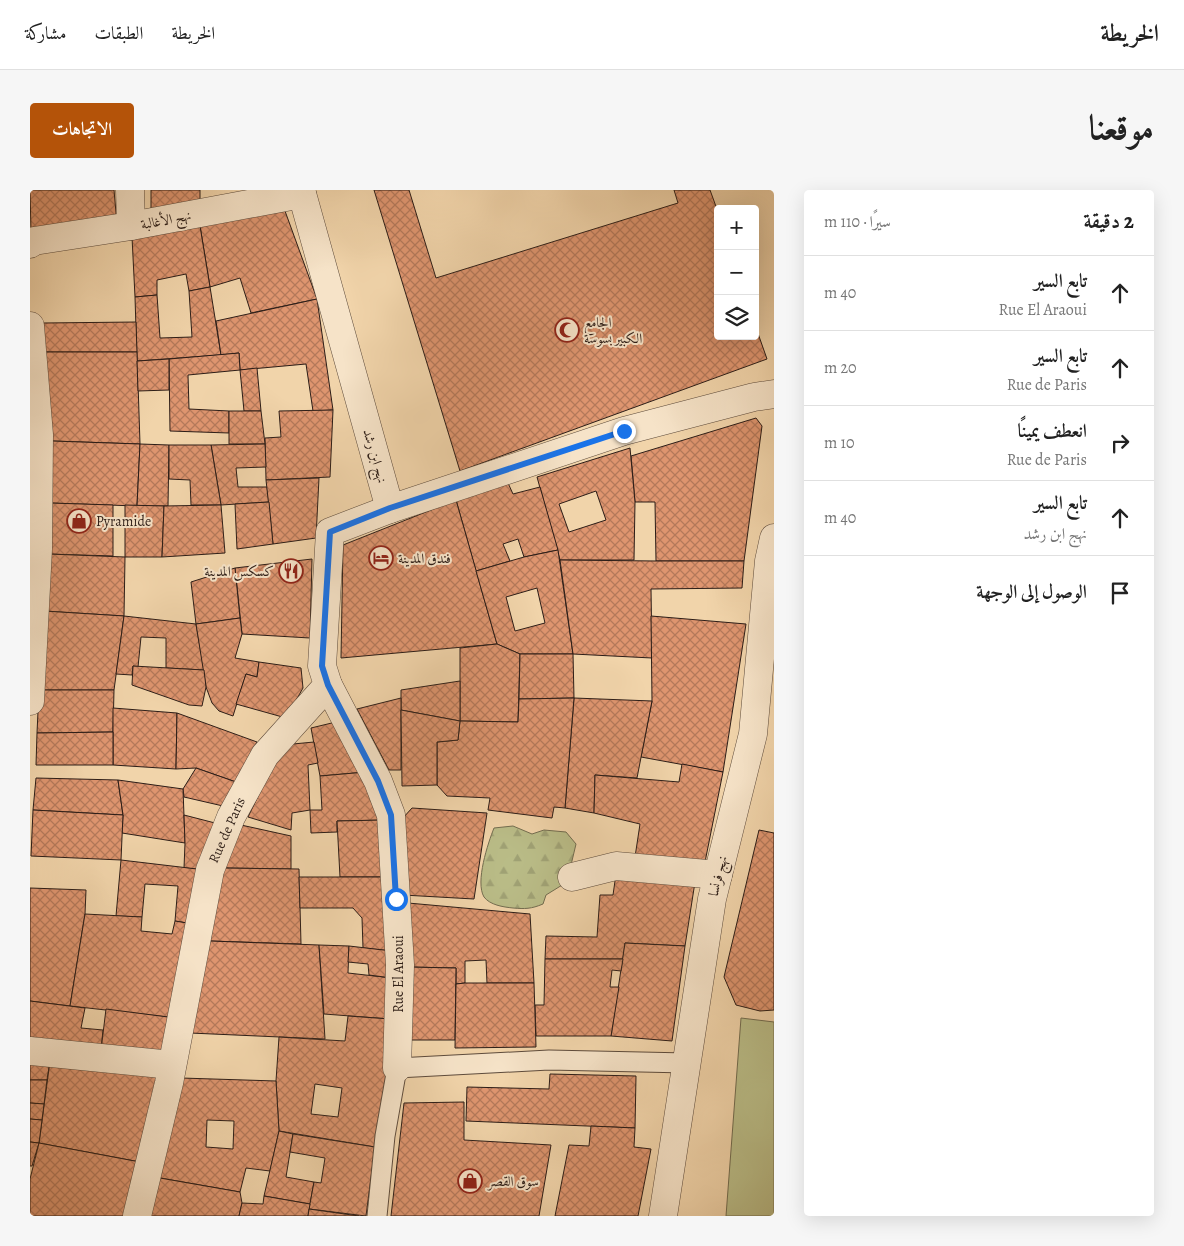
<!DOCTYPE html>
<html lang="ar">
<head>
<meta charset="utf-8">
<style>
	body { margin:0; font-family:Alegreya,Amiri,serif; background:#f6f6f6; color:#222; direction:rtl }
	.controls { position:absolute; right:15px; top:15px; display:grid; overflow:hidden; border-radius:5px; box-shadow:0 5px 20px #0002 }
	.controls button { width:45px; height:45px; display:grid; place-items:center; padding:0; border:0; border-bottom:1px solid #e0e0e0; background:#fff; color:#222; font:25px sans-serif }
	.stop { position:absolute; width:15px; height:15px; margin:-11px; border:4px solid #1a73e8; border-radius:50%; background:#fff }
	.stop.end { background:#1a73e8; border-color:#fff; box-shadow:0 1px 5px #0008 }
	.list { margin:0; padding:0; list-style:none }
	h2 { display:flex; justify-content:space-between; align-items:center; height:65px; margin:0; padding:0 20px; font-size:21px }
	h2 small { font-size:16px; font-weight:400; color:#767676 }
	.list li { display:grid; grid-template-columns:32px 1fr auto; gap:15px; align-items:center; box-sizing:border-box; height:75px; padding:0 20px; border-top:1px solid #e0e0e0 }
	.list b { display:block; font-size:19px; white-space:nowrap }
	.list p { margin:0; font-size:16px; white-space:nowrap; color:#767676 }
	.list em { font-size:16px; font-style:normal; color:#767676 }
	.icon { flex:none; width:28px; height:28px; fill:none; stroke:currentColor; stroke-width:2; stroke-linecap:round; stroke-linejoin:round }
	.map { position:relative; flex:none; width:744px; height:1026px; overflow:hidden; direction:ltr; border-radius:5px }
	header { display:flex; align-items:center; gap:30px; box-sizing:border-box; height:70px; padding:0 25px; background:#fff; border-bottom:1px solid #e0e0e0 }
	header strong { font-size:24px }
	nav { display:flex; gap:28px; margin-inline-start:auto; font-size:18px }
	.intro { display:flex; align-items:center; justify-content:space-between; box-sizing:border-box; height:120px; padding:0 30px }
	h1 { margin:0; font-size:35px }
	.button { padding:12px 22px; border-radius:5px; background:#b45309; color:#fff; font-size:18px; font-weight:700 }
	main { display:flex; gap:30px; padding:0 30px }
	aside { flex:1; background:#fff; border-radius:5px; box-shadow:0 5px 20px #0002 }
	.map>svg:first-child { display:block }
</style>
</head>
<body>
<header>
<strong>الخريطة</strong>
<nav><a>الخريطة</a><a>الطبقات</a><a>مشاركة</a></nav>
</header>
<div class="intro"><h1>موقعنا</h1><a class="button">الاتجاهات</a></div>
<main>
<aside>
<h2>2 دقيقة<small>سيرًا · 110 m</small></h2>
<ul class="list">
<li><svg class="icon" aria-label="ahead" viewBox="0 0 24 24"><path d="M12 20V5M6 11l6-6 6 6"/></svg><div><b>تابع السير</b><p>Rue El Araoui</p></div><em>40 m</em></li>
<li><svg class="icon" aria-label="ahead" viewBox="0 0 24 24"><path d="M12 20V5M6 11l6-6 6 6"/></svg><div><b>تابع السير</b><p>Rue de Paris</p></div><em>20 m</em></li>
<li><svg class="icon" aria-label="right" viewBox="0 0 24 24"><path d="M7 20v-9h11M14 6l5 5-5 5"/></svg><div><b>انعطف يمينًا</b><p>Rue de Paris</p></div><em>10 m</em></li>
<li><svg class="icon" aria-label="ahead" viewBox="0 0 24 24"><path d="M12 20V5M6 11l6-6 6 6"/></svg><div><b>تابع السير</b><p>نهج ابن رشد</p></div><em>40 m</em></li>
<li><svg class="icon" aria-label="arrive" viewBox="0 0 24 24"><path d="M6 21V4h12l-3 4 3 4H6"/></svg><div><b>الوصول إلى الوجهة</b></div></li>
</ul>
</aside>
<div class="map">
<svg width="744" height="1026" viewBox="0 0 744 1026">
	<defs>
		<pattern id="forest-firs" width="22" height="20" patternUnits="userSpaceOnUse" patternTransform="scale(1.25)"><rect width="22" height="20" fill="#babd88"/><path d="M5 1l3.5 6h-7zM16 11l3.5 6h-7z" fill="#a0a275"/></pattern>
		<pattern id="building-cross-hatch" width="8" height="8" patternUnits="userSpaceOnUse" patternTransform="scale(1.25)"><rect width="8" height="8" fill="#de956f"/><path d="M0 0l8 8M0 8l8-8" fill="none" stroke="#b4795a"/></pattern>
	</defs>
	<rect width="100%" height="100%" fill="#f1d4aa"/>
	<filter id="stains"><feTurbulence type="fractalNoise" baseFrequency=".004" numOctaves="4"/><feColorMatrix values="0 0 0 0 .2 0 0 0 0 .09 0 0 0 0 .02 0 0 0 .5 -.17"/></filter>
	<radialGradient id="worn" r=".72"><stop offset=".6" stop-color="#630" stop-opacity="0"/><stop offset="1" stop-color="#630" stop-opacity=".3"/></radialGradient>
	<path fill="#babd88" stroke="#736d50" d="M711,828L744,832V1026H696Z"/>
	<path fill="url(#forest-firs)" stroke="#736d50" d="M483,636L502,644L514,640L536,642L546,654L537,692L516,705L513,714C501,719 495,719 483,718C473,717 460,715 454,707C445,692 458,653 464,638Z"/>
	<g fill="url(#building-cross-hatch)" stroke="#2c1d17" fill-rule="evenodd">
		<path d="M0,0H84L87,34L1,42Z"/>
		<path d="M121,0H170V14L121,21Z"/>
		<path d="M344,0H379L406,88L648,13L644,0H680L688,22V146H725V135L737,169L430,281Z"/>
		<path d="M255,21L287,109L221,123L210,88L180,97L170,36Z"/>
		<path d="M170,36L180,97L159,101L156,84L127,90V105L105,107L102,47Z"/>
		<path d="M180,97L191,165L107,171L105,107L127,105L130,148L162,147L159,101Z"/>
		<path d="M287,109L303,220L283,221L276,174L210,180L209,163L191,165L186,131Z"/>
		<path d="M106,132L107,162H14L13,133Z"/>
		<path d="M14,162H107L110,254L22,251Z"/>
		<path d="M209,163L210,180L158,185L159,219L199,221V243L140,241L139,169Z"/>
		<path d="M139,169V200L108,201L107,171Z"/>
		<path d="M227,178L231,221H214L210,180Z"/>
		<path d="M303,220L300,287L236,290L235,248L251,247L249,221Z"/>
		<path d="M199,221H231L235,254H199Z"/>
		<path d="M726,228L732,236L714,371H626L625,312H605L601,266Z"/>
		<path d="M22,251L110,254L107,316L20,313Z"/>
		<path d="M110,254L139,255L138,316H107Z"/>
		<path d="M235,254L236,277L206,278L208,297H237L239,312L191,315L181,255Z"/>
		<path d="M139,255H181L191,315H161L160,290L139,289Z"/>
		<path d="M600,258L605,312L604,370H530L507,287ZM566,301L576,330L539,342L529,314Z"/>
		<path d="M289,288L286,348L243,354L236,290Z"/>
		<path d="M478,293L483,304L510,297L528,360L494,367L488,349L473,354L480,371L446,381L426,310Z"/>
		<path d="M426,310L467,454L311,468L313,355Z"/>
		<path d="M239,312L243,354L207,359L205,314Z"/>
		<path d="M20,313L83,315V366L18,364Z"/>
		<path d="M95,315L134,316L132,367H95Z"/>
		<path d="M191,315L195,363L132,367L134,316Z"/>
		<path d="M528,360L543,464H490L467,454L446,381L494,367ZM507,398L515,433L485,441L476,407Z"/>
		<path d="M18,364L95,367L94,426L14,421Z"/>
		<path d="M282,369L280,448L212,444L205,378Z"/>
		<path d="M530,370L626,371H714L712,398L621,399L622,468L543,464Z"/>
		<path d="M205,378L210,428L166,434L161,392Z"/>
		<path d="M14,421L94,426L84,500H9Z"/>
		<path d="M94,426L166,434L174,480L136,478V448L111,447L108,477L103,476L102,485L86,484Z"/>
		<path d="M621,426L716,434L693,582L611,567L622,511Z"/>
		<path d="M210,428L212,444L205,468L229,472L227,487L216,484L203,526L189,521L182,513L176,497L166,434Z"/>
		<path d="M467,454L490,464L488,532L430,531V458Z"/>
		<path d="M490,464H543L544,508L489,509Z"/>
		<path d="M229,472L271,478L273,498L256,528L206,514L216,484L227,487Z"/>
		<path d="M103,476L174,480L176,497L172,516L159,515L102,495Z"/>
		<path d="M430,491V531L371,520V500Z"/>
		<path d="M9,500H84L83,542L7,543Z"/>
		<path d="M371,508V580H359L327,519Z"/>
		<path d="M544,508L622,511L607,588L565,585L564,623L535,618Z"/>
		<path d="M544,508L535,618L524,617L522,628L458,620L460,608L417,606L407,595V552L428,550L430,531L488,532L489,509Z"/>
		<path d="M83,518L147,523L146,579L83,575Z"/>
		<path d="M371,520L430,531L428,550L407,552V595L372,596Z"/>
		<path d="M147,523L227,552L206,592L166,578L146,579Z"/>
		<path d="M310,531L336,582L290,586L281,538Z"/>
		<path d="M83,542V575H6L7,543Z"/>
		<path d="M284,552L288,573L278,575L280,620L262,623L261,640L218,627L245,571L263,554Z"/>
		<path d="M652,574L693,582L675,672L605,667L610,634L564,623L565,585L649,592Z"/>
		<path d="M166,578L206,592L193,616L154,607L153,599Z"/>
		<path d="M336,582L354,630L307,631V642L281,643L280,620H292L290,586Z"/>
		<path d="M6,588L88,590L93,625L3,620Z"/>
		<path d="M88,590L153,599L155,653L92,643L93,625Z"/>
		<path d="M382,618L457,623L444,709L373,705L372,629Z"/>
		<path d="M3,620L93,625L91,670L1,666Z"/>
		<path d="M154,625L185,633L167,679L154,678L155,653Z"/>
		<path d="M354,630L358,687H310L307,631Z"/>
		<path d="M211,635L261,646V679L193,678Z"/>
		<path d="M729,640L744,643V820L730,821L706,815L694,787Z"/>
		<path d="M91,670L167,679L157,733L145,731L148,696L115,694L112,727L86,726Z"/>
		<path d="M193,678L269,679L271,754L180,751Z"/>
		<path d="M586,684L665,692L655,756L595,753L593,769H515L516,746L567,747L570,705H583Z"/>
		<path d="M269,687H358L362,761L333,758L332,728L323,718H270Z"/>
		<path d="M0,698L56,700L55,724L40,816L0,811Z"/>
		<path d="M378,713L500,724L504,793H457L456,770L435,771V793L426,794V778L378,777Z"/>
		<path d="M55,724L112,727L111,741L142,744L145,731L157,733L138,827L40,816Z"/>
		<path d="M180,751L289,755L295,849L160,843Z"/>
		<path d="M595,753L655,756L642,851L581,846Z"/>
		<path d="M289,755L319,756L318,783L362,788L360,829L294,824Z"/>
		<path d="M319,756L362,761V788L339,785L338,774L318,772Z"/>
		<path d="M515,769H593L591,781L582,780L580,797H589L581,846H506L505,815H514Z"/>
		<path d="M378,777L426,778L425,850H376Z"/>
		<path d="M435,793H504L506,857L425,858L426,794Z"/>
		<path d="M0,811L55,818L51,838L73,840L71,860L0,851Z"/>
		<path d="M76,819L138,827L132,867L71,860Z"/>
		<path d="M318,826L360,829V879L345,957L249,941L246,891L249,847L315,851ZM285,894L312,898L308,927L281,924Z"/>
		<path d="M0,869L20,871L17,890H0Z"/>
		<path d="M20,871L129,881L110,972L9,953Z"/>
		<path d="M520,884L606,886L605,938L436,931L437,897L519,899Z"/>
		<path d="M151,888L246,891L249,941L240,981L216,978L210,1002L130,988ZM177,930L204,931L203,959L176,957Z"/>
		<path d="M0,890H17L14,914L0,913Z"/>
		<path d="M434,912V950L521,955L509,1026H361L374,913Z"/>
		<path d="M0,913L14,914L12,930L0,929Z"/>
		<path d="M0,929L12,930L9,953L0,952Z"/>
		<path d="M561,936L605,938L604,957L621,959L608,1026H525L539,955L559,956Z"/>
		<path d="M249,941L263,944L256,987L284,992L280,1014L234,1006Z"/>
		<path d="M263,944L345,957L336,1026L279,1019L284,992L291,993L295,968L260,962Z"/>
		<path d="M0,952L9,953L2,976H0Z"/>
		<path d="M9,953L110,972L95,1026H0V989Z"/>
		<path d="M130,988L210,1002L212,1013L209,1026H120Z"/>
		<path d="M234,1006L280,1014L278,1026H209L212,1013L233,1014Z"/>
		<path d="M279,1019L329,1026H278Z"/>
	</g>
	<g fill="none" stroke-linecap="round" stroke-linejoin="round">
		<g stroke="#5d4b3c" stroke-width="21">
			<path id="lane" d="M347,1026L355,946L367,878L519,870L657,873"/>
		</g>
		<g stroke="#5d4b3c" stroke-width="29">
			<g id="street">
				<path d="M100,0L101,36"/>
				<path d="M271,0L360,319L594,241L724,207L744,204"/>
				<path d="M0,54L4,51L101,36L272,4"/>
				<path d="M0,136L9,245L8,359L0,511"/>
				<path d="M298,495L348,591L361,625L370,775L367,878"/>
				<path d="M542,687L586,676L688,685"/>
				<path d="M0,861L142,875"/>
				<path d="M107,1026L139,893L180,680L201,627L235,565L298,495L292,476L300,342L360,319"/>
				<path d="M633,1026L682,709L723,544L739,371L744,348"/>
			</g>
		</g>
		<use href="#lane" stroke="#f6e3c8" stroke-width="19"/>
		<use href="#street" stroke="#f6e3c8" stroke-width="28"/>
	</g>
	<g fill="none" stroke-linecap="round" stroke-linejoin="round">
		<path stroke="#1a73e8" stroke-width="6" d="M366,709L361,625L348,591L298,495L292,476L300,342L360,318L594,241"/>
	</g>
	<defs>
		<g id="mosque-ring" transform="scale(1.25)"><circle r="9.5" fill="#f6e3c8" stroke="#8f2418" stroke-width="1.5"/><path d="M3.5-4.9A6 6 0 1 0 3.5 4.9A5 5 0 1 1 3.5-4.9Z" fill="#8f2418"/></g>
		<g id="shop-ring" transform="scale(1.25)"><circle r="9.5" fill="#f6e3c8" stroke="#8f2418" stroke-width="1.5"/><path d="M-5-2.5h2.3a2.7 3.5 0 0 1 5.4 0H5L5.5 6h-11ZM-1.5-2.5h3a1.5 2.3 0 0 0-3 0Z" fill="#8f2418"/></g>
		<g id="hotel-ring" transform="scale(1.25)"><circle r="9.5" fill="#f6e3c8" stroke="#8f2418" stroke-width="1.5"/><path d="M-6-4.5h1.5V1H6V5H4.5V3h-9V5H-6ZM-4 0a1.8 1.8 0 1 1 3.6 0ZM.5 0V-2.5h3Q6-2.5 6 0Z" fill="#8f2418"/></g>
		<g id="restaurant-ring" transform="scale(1.25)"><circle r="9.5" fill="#f6e3c8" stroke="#8f2418" stroke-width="1.5"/><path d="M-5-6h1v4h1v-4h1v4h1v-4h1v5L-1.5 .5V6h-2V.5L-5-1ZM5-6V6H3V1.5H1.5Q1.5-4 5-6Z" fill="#8f2418"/></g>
	</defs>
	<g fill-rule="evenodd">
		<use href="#mosque-ring" x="537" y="140"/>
		<use href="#shop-ring" x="49" y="331"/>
		<use href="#hotel-ring" x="351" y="368"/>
		<use href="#restaurant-ring" x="261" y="381"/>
		<use href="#shop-ring" x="440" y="991"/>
	</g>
	<g text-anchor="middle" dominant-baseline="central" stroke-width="4" stroke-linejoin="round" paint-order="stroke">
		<g font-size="14" fill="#2c1d17" stroke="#f6e3c8">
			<text transform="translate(136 30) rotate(-11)">نهج الأغالبة</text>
			<text transform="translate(345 266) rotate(74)">نهج ابن رشد</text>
			<text transform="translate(197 640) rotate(-66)">Rue de Paris</text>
			<text transform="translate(688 686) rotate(-76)">نهج فرنسا</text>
			<text transform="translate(368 784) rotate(-90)">Rue El Araoui</text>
		</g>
		<g font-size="14" fill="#2c1d17" stroke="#f6e3c8" text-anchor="start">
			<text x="554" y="132">الجامع<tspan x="554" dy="16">الكبير بسوسة</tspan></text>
			<text x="66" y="331">Pyramide</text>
			<text x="368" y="368">فندق المدينة</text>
			<text x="244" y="381" text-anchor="end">كسكس المدينة</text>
			<text x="458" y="991">سوق القصر</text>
		</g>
	</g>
	<rect width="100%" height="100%" filter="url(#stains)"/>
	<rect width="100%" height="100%" fill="url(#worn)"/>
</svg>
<div class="controls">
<button>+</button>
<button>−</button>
<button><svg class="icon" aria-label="layers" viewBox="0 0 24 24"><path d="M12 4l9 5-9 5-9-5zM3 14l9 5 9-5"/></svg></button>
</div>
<div class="stop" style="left:366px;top:709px"></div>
<div class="stop end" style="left:594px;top:241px"></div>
</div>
</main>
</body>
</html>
